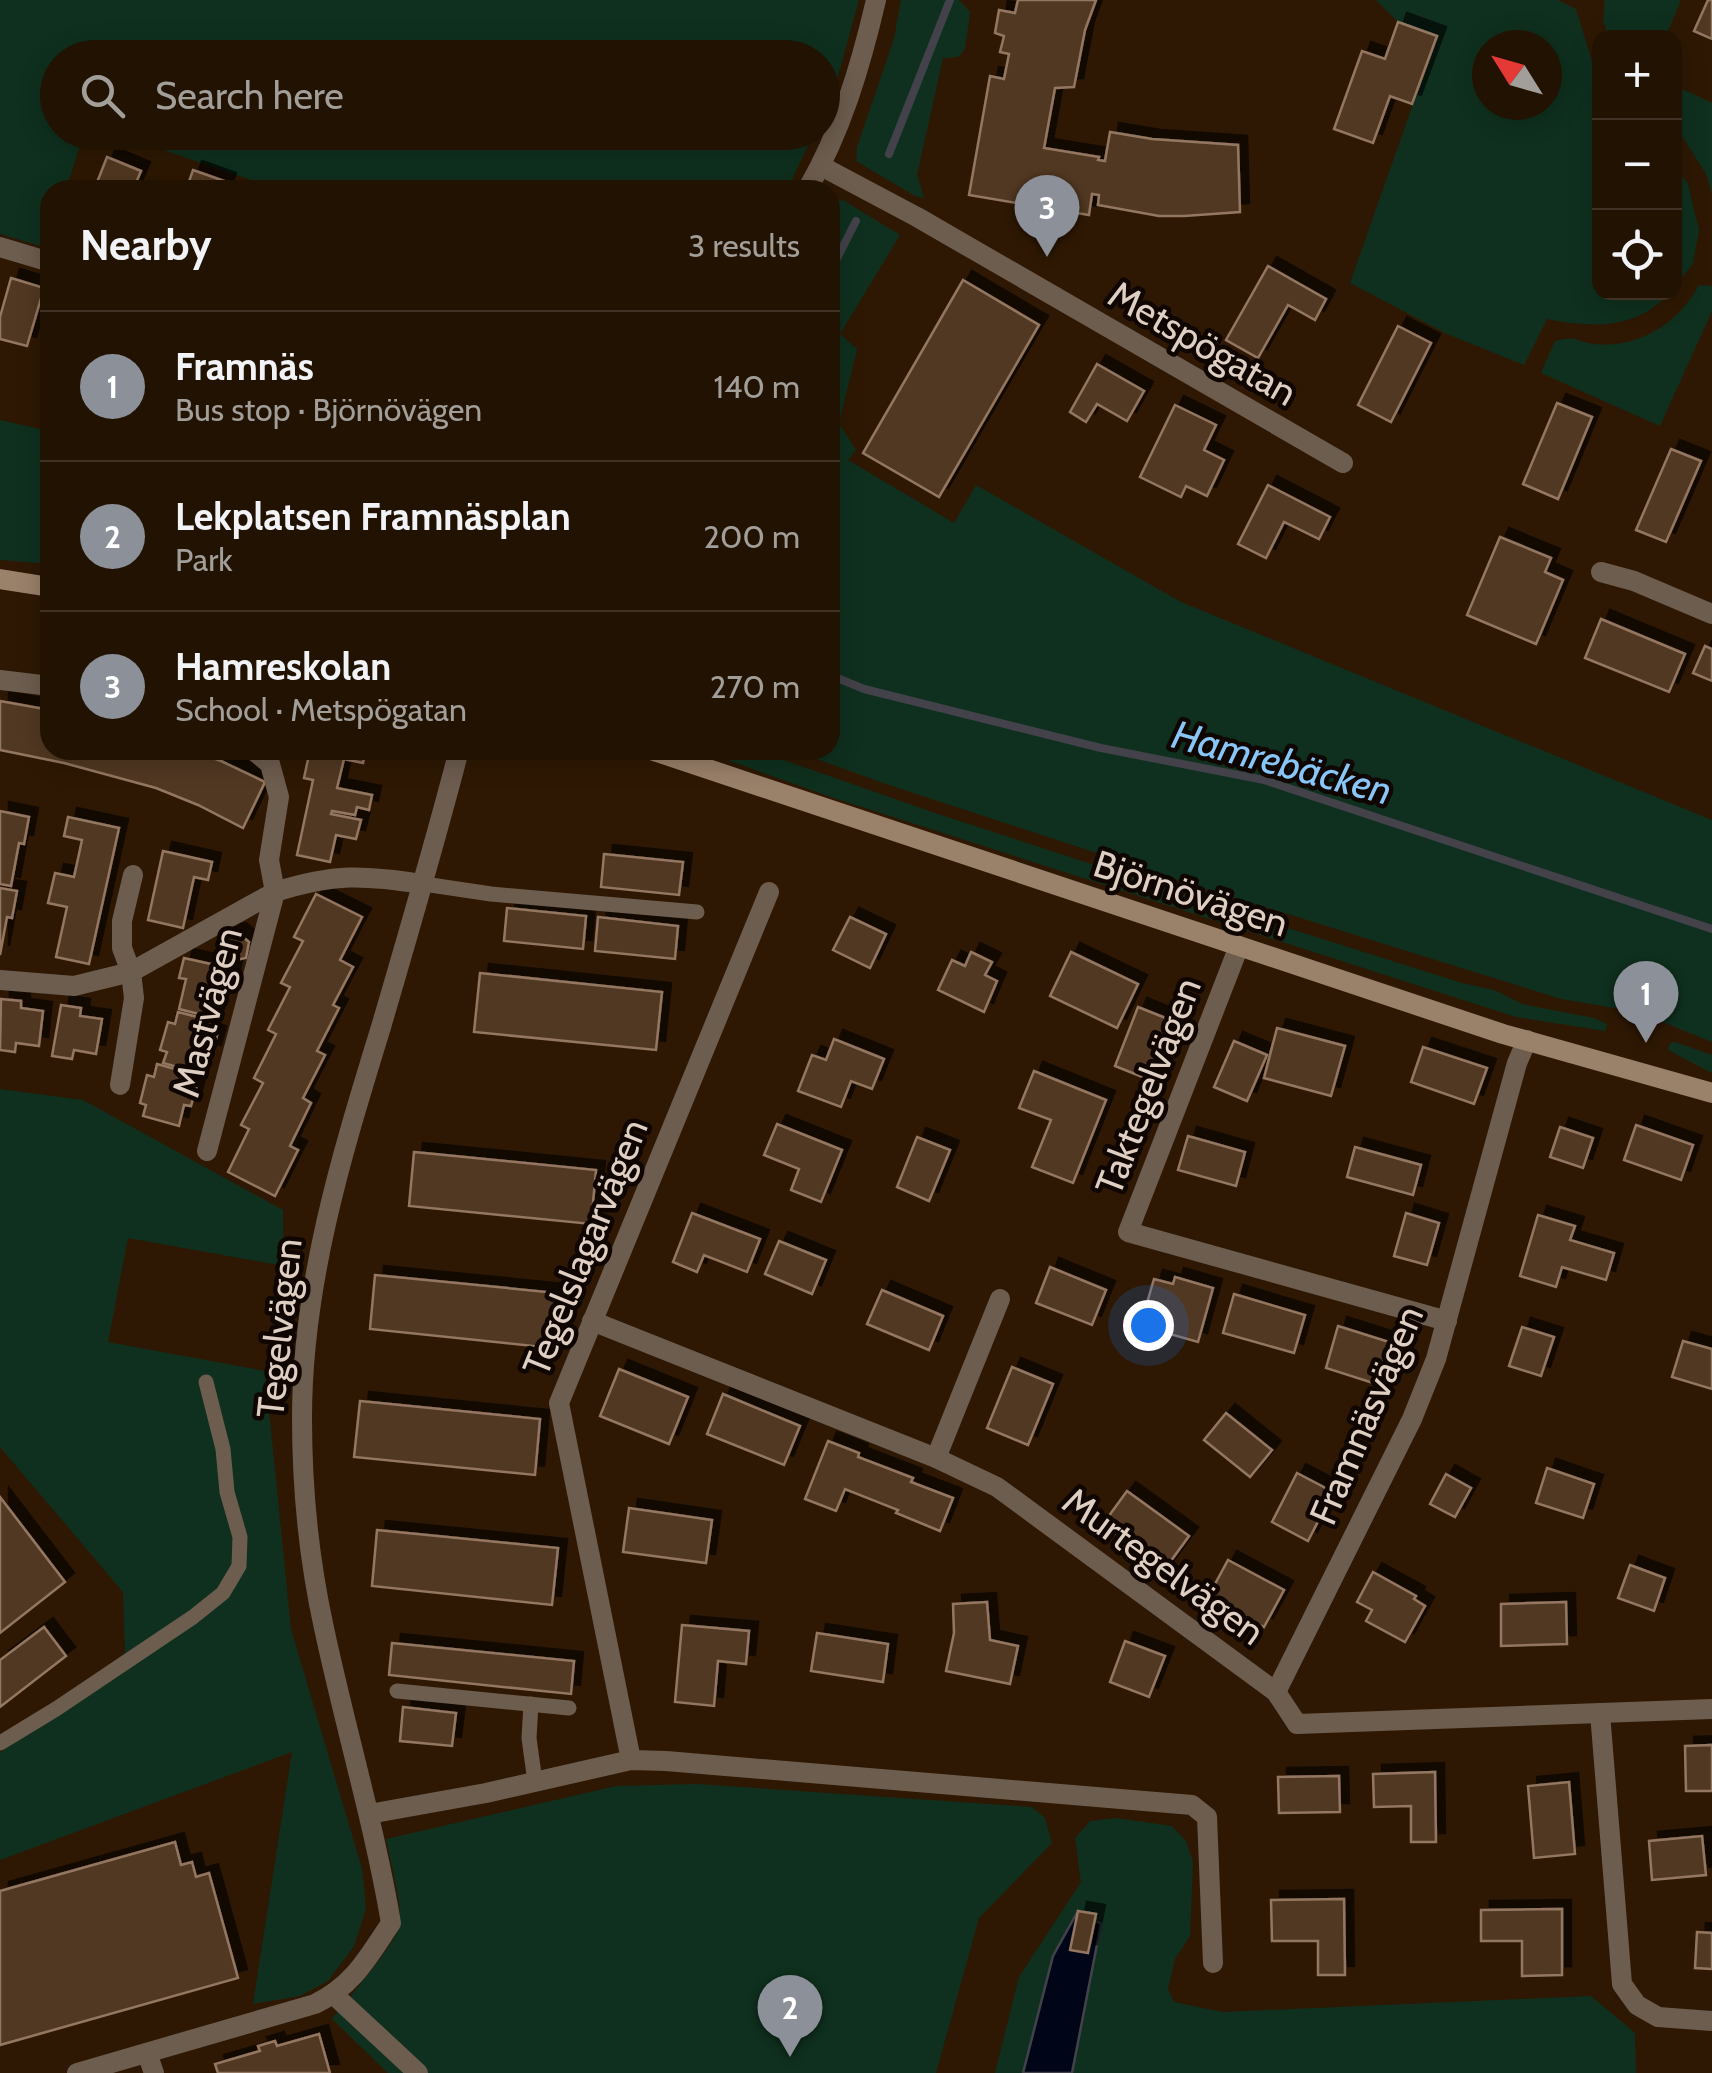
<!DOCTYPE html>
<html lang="en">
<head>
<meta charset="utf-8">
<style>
	body { margin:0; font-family:Cabin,sans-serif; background:#2a1b0c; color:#f1f3f6 }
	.controls { position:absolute; right:30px; top:30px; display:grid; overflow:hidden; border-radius:20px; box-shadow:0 5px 25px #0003 }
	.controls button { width:90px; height:90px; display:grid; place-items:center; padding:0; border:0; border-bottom:2px solid #3f3224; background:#221202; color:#f1f3f6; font:50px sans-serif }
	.compass { position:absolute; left:1472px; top:30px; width:90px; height:90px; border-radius:50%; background:#221202; box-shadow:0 5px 25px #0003; rotate:307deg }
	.you { position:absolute; left:1148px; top:1325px; width:35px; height:35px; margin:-25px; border:8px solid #fff; border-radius:50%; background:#1a73e8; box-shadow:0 0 0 15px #1a73e833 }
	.badge { display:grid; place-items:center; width:65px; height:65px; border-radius:50%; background:#8c9099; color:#fff; font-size:32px; font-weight:700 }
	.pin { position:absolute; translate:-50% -82px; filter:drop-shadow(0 2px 5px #0008) }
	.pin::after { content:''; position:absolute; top:52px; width:35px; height:30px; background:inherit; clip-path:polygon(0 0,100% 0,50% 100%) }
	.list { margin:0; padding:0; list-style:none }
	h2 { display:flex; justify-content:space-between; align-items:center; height:130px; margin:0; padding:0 40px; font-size:42px }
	h2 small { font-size:32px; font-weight:400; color:#a29e99 }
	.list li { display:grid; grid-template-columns:65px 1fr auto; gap:30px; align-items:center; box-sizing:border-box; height:150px; padding:0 40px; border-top:2px solid #3f3224 }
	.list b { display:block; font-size:38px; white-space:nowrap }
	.list p { margin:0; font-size:32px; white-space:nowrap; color:#a29e99 }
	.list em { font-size:32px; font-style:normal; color:#a29e99 }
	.icon { flex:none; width:55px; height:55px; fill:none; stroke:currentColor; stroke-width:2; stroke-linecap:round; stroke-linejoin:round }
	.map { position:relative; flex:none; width:1712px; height:2073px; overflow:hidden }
	.search { position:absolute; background:#221202; box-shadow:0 5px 25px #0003; left:40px; top:40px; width:800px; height:110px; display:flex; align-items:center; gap:25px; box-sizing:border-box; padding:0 35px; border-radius:55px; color:#a29e99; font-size:38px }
	.panel { position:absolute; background:#221202; box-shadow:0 5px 25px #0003; left:40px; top:180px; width:800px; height:580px; border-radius:30px }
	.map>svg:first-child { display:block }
</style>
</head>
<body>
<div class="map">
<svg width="1712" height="2073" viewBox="0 0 1712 2073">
	<defs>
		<filter id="shadow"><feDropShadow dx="9" dy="-9" stdDeviation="0" flood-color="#0009"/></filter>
	</defs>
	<rect width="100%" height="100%" fill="#2e1803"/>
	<g fill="#0f301e" fill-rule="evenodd">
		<path d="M0,0H859L835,87L823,114L822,58H58V132L84,133L66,190H50V239L47,248L0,234Z"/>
		<path d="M901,0H959L970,12L965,49L958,57L943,58L917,175L924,198L915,196L856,161L857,147L894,39Z"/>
		<path d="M1376,0H1558L1576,9L1594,68L1599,75L1600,292L1669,293C1636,330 1592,328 1547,319L1524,365L1447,334L1350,283L1437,36L1398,22ZM1487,45H1547V105H1487Z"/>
		<path d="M1605,0H1681L1665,38L1609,37L1603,20Z"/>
		<path d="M1674,85L1712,103V193L1706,174L1675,125Z"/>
		<path d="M114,133L814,132V133L787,190H280Z"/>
		<path d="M1675,167L1688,184L1699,230L1693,264L1675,286Z"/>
		<path d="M843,200L900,235L840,334L857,349L839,423L856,450L848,460L954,523L976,485L1181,602L1712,820V1042L1638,1012L1561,999L1191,884L883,783L792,750H830V203Z"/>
		<path d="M1699,285L1712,286V311L1660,426L1541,373L1555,341C1577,335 1574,341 1594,344C1638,349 1679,323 1699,285Z"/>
		<path d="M0,420L50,431V564L0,560Z"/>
		<path d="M699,750H755L935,813L1275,924L1462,983L1494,990L1522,1004L1594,1018L1607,1024L1605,1031L1516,1017L834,798Z"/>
		<path d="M1675,1042L1712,1055V1073L1668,1050L1670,1043Z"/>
		<path d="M0,1089L83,1100L283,1210L284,1266L128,1238L108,1342L265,1371L291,1629L362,1869L366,1908L354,1946L328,1981L300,1996L253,2004L292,1752L0,1860V1753L125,1653L123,1592L0,1447Z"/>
		<path d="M697,1784L1032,1807L1045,1818L1052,1843L979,1918L936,2073H388L332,2019C347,2000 397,1943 400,1924C402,1905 390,1859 386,1839L616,1786Z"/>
		<path d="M1117,1818L1172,1826L1186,1841L1193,1862L1190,1936L1175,1959L1168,1989L1174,2002L1223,2012L1591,1996L1635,2033L1636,2073H995L1019,1977L1081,1882L1075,1838L1090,1821Z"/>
	</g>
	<path fill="#000618" stroke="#43424b" stroke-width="2.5" d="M1078,1911L1101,1924L1072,2073H1023L1053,1956Z"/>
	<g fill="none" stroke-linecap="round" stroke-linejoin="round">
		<g stroke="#43424b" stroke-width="8">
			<path d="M889,154L950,0"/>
			<path d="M830,272L856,221"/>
			<path d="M830,675L864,689L1101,748L1264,780L1712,929"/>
		</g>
	</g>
	<g fill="#513822" stroke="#947761" stroke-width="2.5" filter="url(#shadow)">
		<path d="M1018,0H1096L1085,30L1074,87L1055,88L1044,148L1099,157L1098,160L1105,161L1110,132L1152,139L1238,145L1240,212L1184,216H1159L1098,205L1099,195L1092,194L1089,215L969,195L990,76L1004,79L1009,54L1000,52L1004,36L995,33L999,10L1015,13Z"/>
		<path d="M1708,0H1712V39L1694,31Z"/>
		<path d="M1398,22L1437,36L1412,104L1390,96L1373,143L1334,129L1362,51L1385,59Z"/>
		<path d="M107,157L141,171L133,190H94Z"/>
		<path d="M193,170L227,182L224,190H186Z"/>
		<path d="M1268,266L1326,299L1315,320L1288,305L1258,358L1226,340Z"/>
		<path d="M11,278L44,288L27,346L0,339V317Z"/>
		<path d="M963,280L1039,325L939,497L863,453Z"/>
		<path d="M1398,326L1431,343L1391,422L1358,405Z"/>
		<path d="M1097,364L1144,391L1127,421L1097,404L1086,422L1070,412Z"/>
		<path d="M1557,403L1592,417L1558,499L1523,484Z"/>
		<path d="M1175,405L1216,425L1204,450L1224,460L1207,496L1186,486L1181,497L1140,477Z"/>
		<path d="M1671,449L1701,461L1666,542L1636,530Z"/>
		<path d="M1268,485L1330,517L1319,539L1284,522L1266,558L1238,544Z"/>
		<path d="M1500,537L1551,558L1545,572L1563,580L1536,644L1467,615Z"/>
		<path d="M1601,619L1685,654L1669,692L1585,658Z"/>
		<path d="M1705,646L1712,649V681L1693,673Z"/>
		<path d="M0,701L50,710V750H191L221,761L265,782L243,828L198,805L156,788L64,763L0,750Z"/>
		<path d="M310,750H366L363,763L344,759L337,788L372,795L369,810L357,807L355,815L332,811L331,814L361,820L356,839L336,835L330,862L297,855L313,780L304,778Z"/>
		<path d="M0,811L29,817L24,844L19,843L11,886L0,884Z"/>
		<path d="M68,817L119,828L89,964L56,957L67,907L48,903L55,873L74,877L82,840L64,836Z"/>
		<path d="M163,851L212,862L208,880L194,877L183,928L148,920Z"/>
		<path d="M604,854L683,862L679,895L601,887Z"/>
		<path d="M0,888L17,891L12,918L7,917L0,955Z"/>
		<path d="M316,894L362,917L340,960L353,967L333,1005L339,1008L317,1051L325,1055L303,1098L311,1103L290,1146L298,1150L275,1196L228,1172L249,1129L241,1125L263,1083L254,1078L276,1034L268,1030L290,987L281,983L303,941L294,937Z"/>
		<path d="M507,908L586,916L583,949L504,941Z"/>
		<path d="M598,917L678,926L675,959L595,951Z"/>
		<path d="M850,917L886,934L870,968L833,950Z"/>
		<path d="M237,932L249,942L246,958L230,961L218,951L223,935Z"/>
		<path d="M971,952L992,962L985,975L997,981L984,1012L938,990L952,960L965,966Z"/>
		<path d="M1071,952L1138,984L1117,1028L1050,996Z"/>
		<path d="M184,958L233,969L229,989L222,988L215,1018L179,1009L186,979L179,978Z"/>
		<path d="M480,973L662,992L656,1050L474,1032Z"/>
		<path d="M1,999L21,1001V1008L43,1011L39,1046L16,1043L15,1052L0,1050Z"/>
		<path d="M61,1005L81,1008L80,1016L102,1019L96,1054L74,1050L72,1059L52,1056Z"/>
		<path d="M1138,1007L1173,1021L1150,1080L1115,1066Z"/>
		<path d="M178,1012L213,1021L210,1033L217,1035L212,1054L205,1052L199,1073L163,1063L167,1052L160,1050L168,1022L175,1024Z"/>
		<path d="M1277,1028L1345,1046L1331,1096L1264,1078Z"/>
		<path d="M834,1039L884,1059L872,1089L851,1081L841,1107L798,1091L812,1055L826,1060Z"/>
		<path d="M1234,1041L1267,1055L1247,1101L1214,1087Z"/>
		<path d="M1423,1047L1487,1068L1474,1104L1411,1082Z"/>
		<path d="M157,1064L193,1074L189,1086L196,1088L191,1106L184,1105L179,1126L143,1116L146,1105L140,1103L147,1075L154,1077Z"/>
		<path d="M1034,1071L1106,1100L1073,1183L1032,1167L1051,1120L1019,1108Z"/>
		<path d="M777,1124L842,1150L821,1202L791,1190L799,1169L764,1155Z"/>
		<path d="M1636,1125L1693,1145L1681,1180L1624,1160Z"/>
		<path d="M1560,1127L1593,1138L1583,1168L1550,1157Z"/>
		<path d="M1188,1136L1245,1152L1236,1186L1178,1170Z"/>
		<path d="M917,1137L950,1150L929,1201L897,1187Z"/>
		<path d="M1355,1147L1421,1165L1413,1195L1347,1177Z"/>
		<path d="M414,1152L596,1170L591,1224L409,1206Z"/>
		<path d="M692,1213L760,1239L747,1272L704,1255L697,1272L673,1262Z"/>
		<path d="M1406,1213L1439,1223L1427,1265L1394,1256Z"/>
		<path d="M1538,1215L1575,1226L1570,1240L1614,1253L1606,1280L1562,1267L1556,1287L1520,1276Z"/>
		<path d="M779,1241L826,1260L812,1294L765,1274Z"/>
		<path d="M1050,1267L1106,1290L1092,1325L1036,1303Z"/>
		<path d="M375,1275L557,1293L552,1348L370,1329Z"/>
		<path d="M1175,1277L1213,1288L1198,1342L1159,1331L1163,1318L1144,1313L1154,1279L1173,1284Z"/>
		<path d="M882,1290L943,1316L929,1350L867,1324Z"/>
		<path d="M1234,1294L1305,1315L1294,1353L1223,1333Z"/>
		<path d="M1338,1326L1389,1342L1376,1384L1326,1368Z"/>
		<path d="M1522,1327L1554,1337L1541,1376L1509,1366Z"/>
		<path d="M1683,1341L1712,1349V1389L1672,1377Z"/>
		<path d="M1012,1367L1053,1384L1028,1445L987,1428Z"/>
		<path d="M619,1369L688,1397L669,1444L600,1416Z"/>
		<path d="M723,1394L800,1426L784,1465L707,1434Z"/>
		<path d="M360,1401L540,1419L535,1475L354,1457Z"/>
		<path d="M1226,1413L1272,1450L1250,1477L1204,1440Z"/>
		<path d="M828,1441L859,1453L858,1457L913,1478L911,1482L953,1498L940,1531L896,1513L898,1510L845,1489L836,1511L805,1499Z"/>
		<path d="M1547,1468L1594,1484L1583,1518L1536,1503Z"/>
		<path d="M1297,1473L1333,1492L1308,1541L1272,1522Z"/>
		<path d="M1446,1474L1471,1488L1455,1517L1430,1504Z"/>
		<path d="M1127,1491L1189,1536L1165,1569L1103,1524Z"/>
		<path d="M0,1497L65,1582L0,1633Z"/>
		<path d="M629,1508L712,1520L706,1563L623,1552Z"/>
		<path d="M377,1530L558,1548L552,1605L372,1586Z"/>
		<path d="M1228,1560L1284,1590L1264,1627L1208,1597Z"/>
		<path d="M1630,1565L1665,1578L1654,1611L1618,1598Z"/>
		<path d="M1373,1572L1416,1596L1414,1599L1425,1606L1405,1642L1366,1621L1372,1610L1357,1602Z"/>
		<path d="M987,1602L990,1640L1018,1646L1010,1684L946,1671L954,1633L953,1604Z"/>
		<path d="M1566,1602L1567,1644L1501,1646V1604Z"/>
		<path d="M682,1625L749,1631L746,1664L718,1661L714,1706L675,1702Z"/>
		<path d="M44,1627L66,1656L0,1707V1660Z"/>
		<path d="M817,1633L888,1644L883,1682L811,1671Z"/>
		<path d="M1125,1641L1165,1656L1149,1697L1110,1682Z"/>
		<path d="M392,1643L574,1661L571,1694L389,1675Z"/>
		<path d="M403,1707L456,1713L452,1746L400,1741Z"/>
		<path d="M1712,1745V1791H1686L1685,1746Z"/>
		<path d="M1435,1772L1436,1842H1411V1806L1374,1807L1373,1774Z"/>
		<path d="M1339,1776L1340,1812L1279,1813L1278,1777Z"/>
		<path d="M1569,1782L1575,1854L1534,1858L1528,1786Z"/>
		<path d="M1702,1836L1706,1875L1652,1880L1649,1841Z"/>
		<path d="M175,1842L181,1865L192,1862L196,1877L209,1873L238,1978L0,2045V1891Z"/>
		<path d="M1344,1899L1345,1975H1318V1941H1272L1271,1900Z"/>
		<path d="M1562,1909V1975L1522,1976V1941H1481V1910Z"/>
		<path d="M1078,1911L1096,1914L1088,1953L1070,1950Z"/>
		<path d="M1697,1932L1712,1933V1969L1695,1968Z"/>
		<path d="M319,2034L330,2073H218L215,2064L260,2051L258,2046L275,2041L277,2046Z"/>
	</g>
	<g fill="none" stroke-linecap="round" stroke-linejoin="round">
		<g stroke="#6d5d4f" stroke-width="15">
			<path d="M424,884L491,894L697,912"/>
			<path d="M397,1691L569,1708"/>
			<path d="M531,1704L529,1738L535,1782"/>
			<path d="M0,1743L56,1709L193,1617L223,1593L239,1566L240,1537L227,1492L223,1449L206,1382"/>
		</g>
		<g stroke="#6d5d4f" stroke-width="20">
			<path d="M821,166L917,217L1343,463"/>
			<path d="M807,190C841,132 861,65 876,0"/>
			<path d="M0,247L50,262"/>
			<path d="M1601,572L1634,581L1712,614"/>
			<path d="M0,680L50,686"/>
			<path d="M1239,946L1128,1232L1447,1321"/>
			<path d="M0,980L74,986L131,972L275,892C335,873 363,875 424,884"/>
			<path d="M120,1085L134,998L131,972L122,948V921L133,875"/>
			<path d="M207,1151L275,892L269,860L279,797L270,764L253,750"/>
			<path d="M592,1321L936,1458L997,1487L1276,1692L1297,1724L1712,1709"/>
			<path d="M936,1458L1000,1299"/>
			<path d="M1276,1692L1412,1419L1436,1359L1517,1063L1527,1040"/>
			<path d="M1600,1713L1622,1984L1637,2005L1658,2017L1712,2021"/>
			<path d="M631,1760L559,1403L769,892"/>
			<path d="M369,1814L486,1793L631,1760L666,1761L1192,1805L1207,1817L1213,1963"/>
			<path d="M334,1995L418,2073"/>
			<path d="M147,2053L154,2073"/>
			<path d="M77,2073L315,2004C354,1985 368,1957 391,1923C374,1823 345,1727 324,1628C309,1560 302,1488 302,1418C302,1283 342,1154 381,1027C408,935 435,843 459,750"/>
		</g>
		<g stroke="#9a816a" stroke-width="20">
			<path d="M0,579L50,587"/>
			<path d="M651,750L1503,1034L1712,1093"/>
		</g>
	</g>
	<g text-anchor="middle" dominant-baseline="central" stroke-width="9" stroke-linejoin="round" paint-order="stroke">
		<g font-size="38" fill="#dfcfc3" stroke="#0f0601">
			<text transform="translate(1203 343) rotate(30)">Metspögatan</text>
			<text transform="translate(1191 893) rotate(18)">Björnövägen</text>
			<text transform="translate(207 1012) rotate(-75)">Mastvägen</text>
			<text transform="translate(1148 1086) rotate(-69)">Taktegelvägen</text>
			<text transform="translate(585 1247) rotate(-68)">Tegelslagarvägen</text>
			<text transform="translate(279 1328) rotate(-84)">Tegelvägen</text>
			<text transform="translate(1366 1415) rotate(-67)">Framnäsvägen</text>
			<text transform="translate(1164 1566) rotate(36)">Murtegelvägen</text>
		</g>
		<g font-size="40" font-style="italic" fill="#88c6f9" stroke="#0f0601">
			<text transform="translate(1282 762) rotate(15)">Hamrebäcken</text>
		</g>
	</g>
</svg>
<div class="controls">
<button>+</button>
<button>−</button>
<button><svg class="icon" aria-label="locate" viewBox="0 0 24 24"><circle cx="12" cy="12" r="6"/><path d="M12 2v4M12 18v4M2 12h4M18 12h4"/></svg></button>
</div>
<svg class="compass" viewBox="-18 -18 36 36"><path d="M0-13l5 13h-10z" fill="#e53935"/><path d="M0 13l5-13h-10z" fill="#a29e99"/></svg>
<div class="you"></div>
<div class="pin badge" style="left:1646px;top:1043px">1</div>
<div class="pin badge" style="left:790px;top:2057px">2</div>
<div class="pin badge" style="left:1047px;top:257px">3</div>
<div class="search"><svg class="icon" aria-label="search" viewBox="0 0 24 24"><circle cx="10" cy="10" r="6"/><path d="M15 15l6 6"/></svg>Search here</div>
<section class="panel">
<h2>Nearby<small>3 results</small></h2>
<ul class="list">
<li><span class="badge">1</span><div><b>Framnäs</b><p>Bus stop · Björnövägen</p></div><em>140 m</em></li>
<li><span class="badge">2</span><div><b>Lekplatsen Framnäsplan</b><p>Park</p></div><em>200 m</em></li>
<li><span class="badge">3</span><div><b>Hamreskolan</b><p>School · Metspögatan</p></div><em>270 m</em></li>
</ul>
</section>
</div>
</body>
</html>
